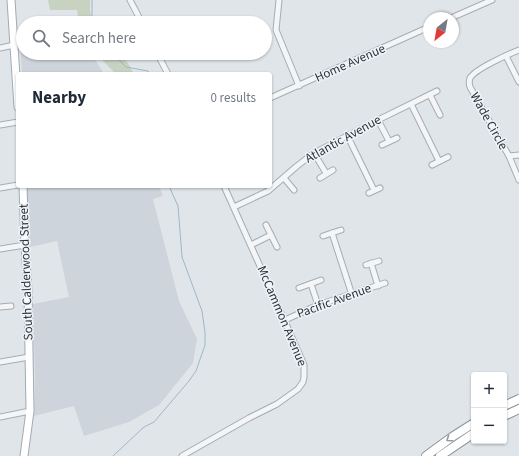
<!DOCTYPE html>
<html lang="en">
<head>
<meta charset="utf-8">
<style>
	body { margin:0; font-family:"Source Sans 3",sans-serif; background:#f2f2f3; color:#1f2937 }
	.controls { position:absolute; right:12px; bottom:12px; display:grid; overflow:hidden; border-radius:4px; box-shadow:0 1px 3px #0004 }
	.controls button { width:36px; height:36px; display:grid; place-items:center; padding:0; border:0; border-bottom:1px solid #e0e1e3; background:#fff; color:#1f2937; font:20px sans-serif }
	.compass { position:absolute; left:423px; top:12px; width:36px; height:36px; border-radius:50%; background:#fff; box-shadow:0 1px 3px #0004; rotate:211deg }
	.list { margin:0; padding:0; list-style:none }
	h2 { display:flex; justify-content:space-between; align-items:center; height:52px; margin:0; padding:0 16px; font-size:17px }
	h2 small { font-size:13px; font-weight:400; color:#747a83 }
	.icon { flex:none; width:22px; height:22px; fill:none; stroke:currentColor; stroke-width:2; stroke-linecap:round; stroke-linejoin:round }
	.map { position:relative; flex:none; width:519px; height:456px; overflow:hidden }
	.search { position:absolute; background:#fff; box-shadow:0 1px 3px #0004; left:16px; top:16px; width:256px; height:44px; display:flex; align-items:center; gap:10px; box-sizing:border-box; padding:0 14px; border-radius:22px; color:#747a83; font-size:15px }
	.panel { position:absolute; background:#fff; box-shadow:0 1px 3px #0004; left:16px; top:72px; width:256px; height:116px; border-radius:4px }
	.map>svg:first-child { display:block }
</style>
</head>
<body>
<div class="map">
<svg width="519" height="456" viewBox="0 0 519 456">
	<rect width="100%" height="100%" fill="#e0e5e9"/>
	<g fill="#ced4db">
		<path d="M20,41H23V53H91L104,74H22Z"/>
		<path d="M27,186H159L163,196L153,199L179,301L197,339L193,363L159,405L129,422L84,436L74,406L34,416L35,379L33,304L69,297L57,241L30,247Z"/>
	</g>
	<g fill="#c8d2c1">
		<path d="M48,0H90V11L93,23H79L77,10H50Z"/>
		<path d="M95,53H118L128,63L134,74H116Z"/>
	</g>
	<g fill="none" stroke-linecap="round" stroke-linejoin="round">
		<g stroke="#9cb8c8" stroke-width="1">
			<path d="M92,0V23"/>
			<path d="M112,53L126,67L148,71L149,74"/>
			<path d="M113,456L144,427L154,422L189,381L196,371L205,345V332L202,311L182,257L178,206L169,186"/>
		</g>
		<g stroke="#a5adb3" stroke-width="7">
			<g id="minor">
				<path d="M130,0L142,23"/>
				<path d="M279,0L276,30L299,86"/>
				<path d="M451,18L492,0"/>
				<path d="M0,48L14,45"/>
				<path d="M519,50C509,54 475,69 470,78C469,81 469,84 470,87L509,156L519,180"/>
				<path d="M157,53L168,74"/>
				<path d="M506,56L519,82"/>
				<path d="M430,95L440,115"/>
				<path d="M270,98L429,27"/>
				<path d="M411,104L439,161"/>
				<path d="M378,120L389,141"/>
				<path d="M0,125L18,122"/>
				<path d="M347,135L374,190"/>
				<path d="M382,145L397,138"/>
				<path d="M314,153L326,173"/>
				<path d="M509,156L519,155"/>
				<path d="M432,165L448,157"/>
				<path d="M284,178L294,190"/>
				<path d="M320,178L333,170"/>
				<path d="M0,188L18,185"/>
				<path d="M369,193L380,188"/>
				<path d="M234,207L268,191L297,166L314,153L378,120L437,91"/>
				<path d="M266,225L277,247"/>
				<path d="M332,233L352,295"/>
				<path d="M323,236L341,230"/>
				<path d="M251,245L271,235"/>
				<path d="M0,249L25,245"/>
				<path d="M371,263L378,286"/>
				<path d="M366,265L379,261"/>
				<path d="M311,284L318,305"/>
				<path d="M299,288L321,280"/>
				<path d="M0,307L11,306"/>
				<path d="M285,320L318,305L385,283"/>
				<path d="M0,362L29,357"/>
				<path d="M0,417L30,411"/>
				<path d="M182,456L249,418L277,404L298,389L303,382L304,377V365L286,324L224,186"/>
			</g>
		</g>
		<g stroke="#a0abb4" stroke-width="9">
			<g id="major">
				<path d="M11,0L18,107"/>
				<path d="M23,186L25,245L28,291L30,411L24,456"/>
			</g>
		</g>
		<g stroke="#88959f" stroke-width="10">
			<g id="highway">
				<path d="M504,406L519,399"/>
				<path d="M504,416L519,409"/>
				<path d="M426,456L452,437L474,423"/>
				<path d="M440,456L474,433"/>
			</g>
		</g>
		<use href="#minor" stroke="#f3f5f7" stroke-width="5"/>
		<use href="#major" stroke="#fff" stroke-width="7"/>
		<use href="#highway" stroke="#fff" stroke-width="8"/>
	</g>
	<defs><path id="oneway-chevron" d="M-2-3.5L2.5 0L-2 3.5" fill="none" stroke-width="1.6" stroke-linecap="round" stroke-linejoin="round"/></defs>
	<use stroke="#949aa0" href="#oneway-chevron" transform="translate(449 439) rotate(145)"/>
	<g text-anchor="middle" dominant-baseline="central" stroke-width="3" stroke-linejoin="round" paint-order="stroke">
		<g font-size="13" fill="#293540" stroke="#f0f3f6">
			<text transform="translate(350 63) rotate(-24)">Home Avenue</text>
			<text transform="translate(489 121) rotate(61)">Wade Circle</text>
			<text transform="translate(343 139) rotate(-29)">Atlantic Avenue</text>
			<text transform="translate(26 272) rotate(-92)">South Calderwood Street</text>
			<text transform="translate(334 301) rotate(-20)">Pacific Avenue</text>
			<text transform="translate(282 316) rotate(67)">McCammon Avenue</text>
		</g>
	</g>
</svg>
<div class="controls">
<button>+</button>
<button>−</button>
</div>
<svg class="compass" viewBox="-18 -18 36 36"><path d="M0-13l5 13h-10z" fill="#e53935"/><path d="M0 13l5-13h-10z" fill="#747a83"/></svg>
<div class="search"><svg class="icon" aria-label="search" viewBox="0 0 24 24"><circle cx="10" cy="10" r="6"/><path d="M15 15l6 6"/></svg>Search here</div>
<section class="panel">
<h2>Nearby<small>0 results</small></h2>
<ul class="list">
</ul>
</section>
</div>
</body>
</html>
